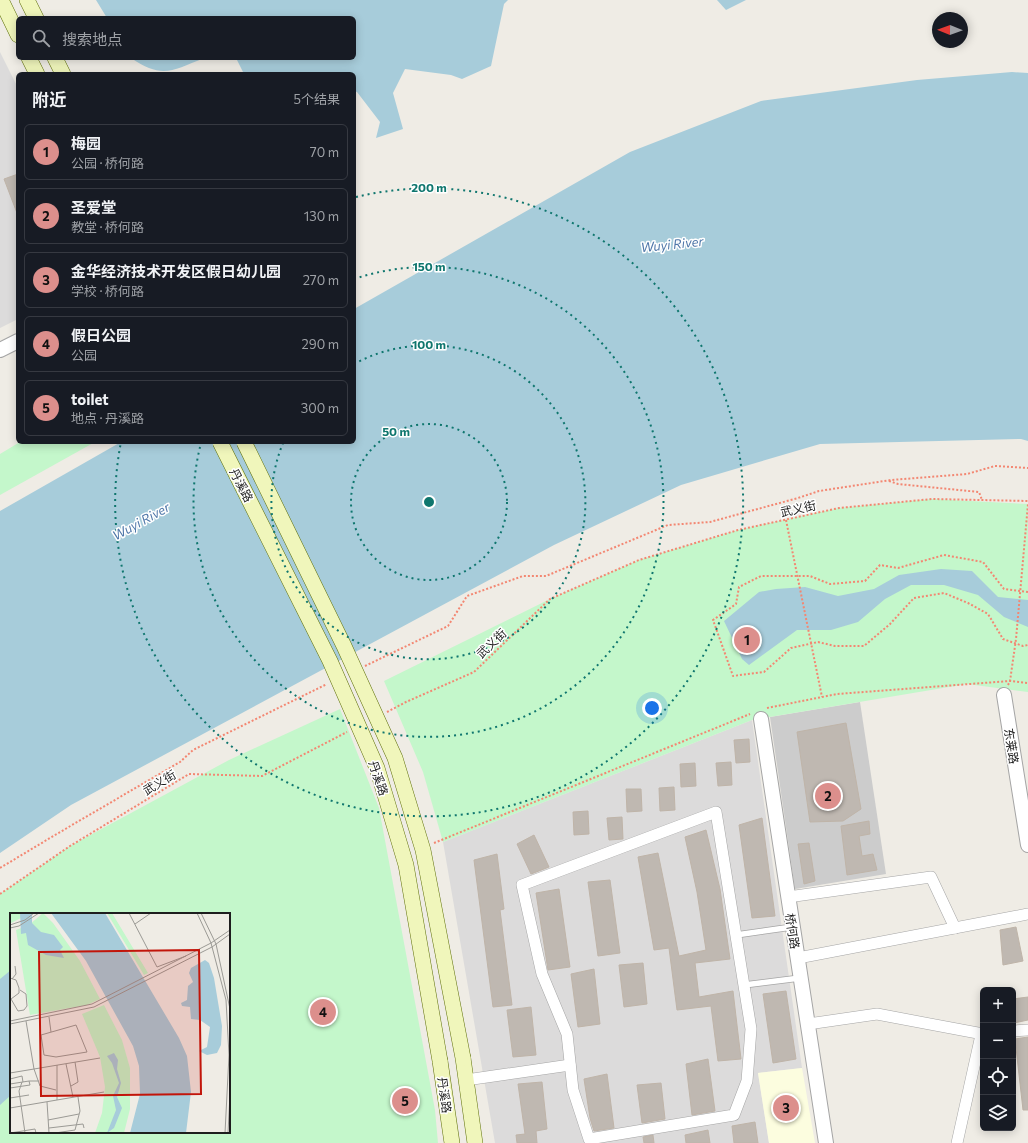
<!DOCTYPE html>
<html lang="zh">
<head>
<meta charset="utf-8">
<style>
	body { margin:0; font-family:Commissioner,"Noto Sans SC",sans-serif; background:#20242c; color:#f1f3f6 }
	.controls { position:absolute; right:12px; bottom:12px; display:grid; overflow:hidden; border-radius:6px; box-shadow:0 2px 10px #0003 }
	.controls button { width:36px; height:36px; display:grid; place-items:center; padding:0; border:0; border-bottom:1px solid #363941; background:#171b24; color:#f1f3f6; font:20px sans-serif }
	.compass { position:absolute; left:932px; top:12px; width:36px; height:36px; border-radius:50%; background:#171b24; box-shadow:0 2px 10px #0003; rotate:271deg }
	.you { position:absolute; left:652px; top:708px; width:14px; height:14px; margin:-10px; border:3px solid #fff; border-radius:50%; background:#1a73e8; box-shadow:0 0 0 6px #1a73e833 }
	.badge { display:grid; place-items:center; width:26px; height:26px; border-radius:50%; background:#dc8f8c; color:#111; font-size:13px; font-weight:700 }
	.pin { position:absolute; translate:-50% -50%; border:2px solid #fff; box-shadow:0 1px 4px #0006 }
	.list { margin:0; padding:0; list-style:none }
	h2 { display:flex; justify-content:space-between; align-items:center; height:52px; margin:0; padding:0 16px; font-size:17px }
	h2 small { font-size:13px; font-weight:400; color:#9ea1a6 }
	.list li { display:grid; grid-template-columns:26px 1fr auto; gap:12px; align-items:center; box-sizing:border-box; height:56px; margin:0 8px 8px; padding:0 8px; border:1px solid #363941; border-radius:6px }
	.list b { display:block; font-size:15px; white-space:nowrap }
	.list p { margin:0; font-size:13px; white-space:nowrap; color:#9ea1a6 }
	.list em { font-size:13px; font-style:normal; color:#9ea1a6 }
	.icon { flex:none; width:22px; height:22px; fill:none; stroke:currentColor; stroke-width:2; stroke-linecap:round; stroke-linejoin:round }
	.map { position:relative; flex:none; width:1028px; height:1143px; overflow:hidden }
	.search { position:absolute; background:#171b24; box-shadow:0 2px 10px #0003; left:16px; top:16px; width:340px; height:44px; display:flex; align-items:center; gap:10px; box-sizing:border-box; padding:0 14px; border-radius:6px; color:#9ea1a6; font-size:15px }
	.panel { position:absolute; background:#171b24; box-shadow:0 2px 10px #0003; left:16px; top:72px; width:340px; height:372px; border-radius:6px }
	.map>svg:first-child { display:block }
</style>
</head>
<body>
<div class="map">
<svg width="1028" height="1143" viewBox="0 0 1028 1143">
	<rect width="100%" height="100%" fill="#efece5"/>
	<g fill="#dcdbdb">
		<path d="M0,52L18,88V319L0,328Z"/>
		<path d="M752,720L802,1068L758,1073L769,1143H495L443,842Z"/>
	</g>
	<path fill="#fcfddf" d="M802,1068L815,1143H769L758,1073Z"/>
	<path fill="#ccc" d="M860,702L886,874L795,889L770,717Z"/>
	<g fill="#c4f7cb" fill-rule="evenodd">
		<path d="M20,442H95L0,495V454Z"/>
		<path d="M932,499L1028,504V692L967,684L752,720L443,842L423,772L384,681L550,599L639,560L738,530L839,508Z"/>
		<path d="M340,709L379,808L435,1110L438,1143H0V894L70,846L229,760ZM11,914H229V1132H11Z"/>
	</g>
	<g fill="#a7ccda">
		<path d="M96,0H508L504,4L491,66L462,79L451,75L405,69L393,93L403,129L376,138L380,122L357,92L354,91V74H244L236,58H354V18H107Z"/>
		<path d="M717,0H746L726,10Z"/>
		<path d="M131,58H204C172,71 162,79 131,58Z"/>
		<path d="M1012,72L1028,73V441L1021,439L820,444L681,485L554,545L71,805L0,853V511L121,442H354V309L630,152L761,101L917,80Z"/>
		<path d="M941,569L972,571L998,597L1028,600V627L1004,617L978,595L944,585H911L885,599L858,622L831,630H797L749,665L742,659L724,621L759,592L776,589L805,587L838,596L874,589L899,575Z"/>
		<path d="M11,970V1095L0,1105V979Z"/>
	</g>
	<g fill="#bfb8b1" stroke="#bfb4a8">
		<path d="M18,174V213H17L4,179Z"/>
		<path d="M846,723L861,809L843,821L810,822L797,732Z"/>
		<path d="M749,739L750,762L736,763L734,740Z"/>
		<path d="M731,762L732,785L718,786L716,763Z"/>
		<path d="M695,763L696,786L681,787L680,764Z"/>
		<path d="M674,787L675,810L660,811L659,788Z"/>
		<path d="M626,789H641L642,811L627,812Z"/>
		<path d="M588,811L589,834L574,835L573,812Z"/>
		<path d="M622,817L623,839L609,840L607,818Z"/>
		<path d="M762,818L775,916L752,918L739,825Z"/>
		<path d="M869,821L870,834L859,836L862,856L873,854L877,870L847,875L841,826Z"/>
		<path d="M706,830L720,889L730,959L695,963L699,997L733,991L741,1059L718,1061L711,1006L677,1010L669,948L654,950L638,857L658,853L679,956L706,950L697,892L685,837Z"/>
		<path d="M534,835L549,867L531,874L517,844Z"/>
		<path d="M809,843L815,881L804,884L798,844Z"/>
		<path d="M497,854L504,909L500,910L512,1005L493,1007L474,860Z"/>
		<path d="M610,880L620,953L598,956L588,882Z"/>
		<path d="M559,889L570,967L548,970L536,893Z"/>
		<path d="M1016,927L1023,961L1003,965L1000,930Z"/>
		<path d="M643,963L647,1004L624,1007L619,965Z"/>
		<path d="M594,969L600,1024L578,1027L571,974Z"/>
		<path d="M786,991L796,1059L773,1063L763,994Z"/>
		<path d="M1028,997V1020L1014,1023L1013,999Z"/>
		<path d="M531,1007L536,1055L513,1057L507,1010Z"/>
		<path d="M1028,1037V1110H1023L1015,1039Z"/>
		<path d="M708,1059L715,1111L692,1115L686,1064Z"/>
		<path d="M607,1074L614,1128L594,1131L590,1118L584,1079Z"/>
		<path d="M542,1082L547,1129L536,1131L537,1143H517L516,1135L525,1134L518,1084Z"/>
		<path d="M661,1083L665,1119L642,1123L637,1085Z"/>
		<path d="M755,1122L758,1143H734L732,1126Z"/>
		<path d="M708,1130L710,1143H686L685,1135Z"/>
		<path d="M653,1135L654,1143H644L643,1137Z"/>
	</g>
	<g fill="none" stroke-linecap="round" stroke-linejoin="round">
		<g stroke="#a5a5a5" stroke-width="7">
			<g id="service">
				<path d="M736,935L792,927"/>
				<path d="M744,985L800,978"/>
			</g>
		</g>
		<g stroke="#a5a5a5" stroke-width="12">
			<g id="minor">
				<path d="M716,812L751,1029L747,1081L734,1115L589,1139L573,1090L567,1034L542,974L522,885Z"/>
				<path d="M788,897L931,877L955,928"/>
				<path d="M798,958L1028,914"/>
				<path d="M808,1024L877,1014L983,1034"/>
				<path d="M1013,1031L1028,1030"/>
				<path d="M466,1080L570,1065"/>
				<path d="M957,1143L981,1035"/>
			</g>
		</g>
		<g stroke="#a5a5a5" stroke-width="16">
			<g id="tertiary">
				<path d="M0,350L18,341"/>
				<path d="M1004,695L1028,845"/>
				<path d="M761,719L826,1143"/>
			</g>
		</g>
		<g stroke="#5f700a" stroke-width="16">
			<g id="secondary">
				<path d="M1,0L18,35"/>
				<path d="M27,0L36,18"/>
				<path d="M29,58L37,74"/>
				<path d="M55,58L63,74"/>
				<path d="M463,1058L475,1143"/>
				<path d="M440,1061L452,1143"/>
			</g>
		</g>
		<g stroke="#f38772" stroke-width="2" stroke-dasharray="2 2" stroke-linecap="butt">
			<path d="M889,481L898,484L979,492L982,500"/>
			<path d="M786,520L822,697"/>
			<path d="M1028,592L1004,589L983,562L944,555L898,568L880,565L865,581L830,584L810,576H761L739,587L736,604L713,620L733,676L764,672L791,648L818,642L835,646H864L890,624L914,598L944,593L968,603L988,614L1003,639L1023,646L1028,645"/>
			<path d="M365,666L448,626L467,596L523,576H546L668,525L710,522L798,498L819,491L891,480L967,474L995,466L1028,468"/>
			<path d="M1008,685L1010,681L1016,639L1028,504"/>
			<path d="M767,708L837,694L1010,681L1028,683"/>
			<path d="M387,712L406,702L474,672L550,599L639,560L738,530L839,508L932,499L1028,501"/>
			<path d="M434,843L750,714"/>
			<path d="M0,868L55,835L180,762L193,750L327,684"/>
			<path d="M0,894L70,846L189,774L262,776L347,732"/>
		</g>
		<use href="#service" stroke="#fff" stroke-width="5.5"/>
		<use href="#minor" stroke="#fff" stroke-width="11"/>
		<use href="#tertiary" stroke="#fff" stroke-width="14"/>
		<use href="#secondary" stroke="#f0f6bb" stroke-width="15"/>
		<g stroke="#5f700a" stroke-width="16" stroke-linecap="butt">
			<g id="secondary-bridge">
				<path d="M220,442L330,661L377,768L406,865L440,1061"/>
				<path d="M244,442L344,646L395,758L423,850L463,1058"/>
			</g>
		</g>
		<use href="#secondary-bridge" stroke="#f0f6bb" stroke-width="15"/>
	</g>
	<g fill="none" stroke="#0f766e" stroke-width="2" stroke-dasharray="2 4">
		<circle cx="429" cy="502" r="78"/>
		<path d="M354 364A157 157 0 1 1 283 443"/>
		<path d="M354 279A235 235 0 1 1 201 443"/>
		<path d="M356 197A314 314 0 1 1 121 442"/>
	</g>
	<g text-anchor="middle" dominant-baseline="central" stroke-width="3" stroke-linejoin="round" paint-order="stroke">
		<g font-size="12" fill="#1e1e1e" stroke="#fff">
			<text transform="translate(242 485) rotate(63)">丹溪路</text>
			<text transform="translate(798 508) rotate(-12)">武义街</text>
			<text transform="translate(491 643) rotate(-44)">武义街</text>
			<text transform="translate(1012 746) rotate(81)">东莱路</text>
			<text transform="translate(379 778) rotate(71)">丹溪路</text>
			<text transform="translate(159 782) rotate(-31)">武义街</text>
			<text transform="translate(793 931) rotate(81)">桥何路</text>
			<text transform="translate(445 1095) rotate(82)">丹溪路</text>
		</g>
		<g font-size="13" font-style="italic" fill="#4f77a9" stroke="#fff">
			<text transform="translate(672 244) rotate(-6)">Wuyi River</text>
			<text transform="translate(141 521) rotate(-29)">Wuyi River</text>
		</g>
	</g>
	<g transform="translate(10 913)">
		<rect width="220" height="220" fill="#efece5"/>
		<path d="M0,0H21L1,10ZM33,0L43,10L70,48L90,86L77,92L20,102L6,17L19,12ZM97,0H102L138,60L134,62ZM94,92L112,127L120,155V196L114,220H85L92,200L95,174L90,144L72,101Z" fill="#c4f7cb"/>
		<path d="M10,0H22V10L31,19L44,22L53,34L50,37L54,45L36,42L18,32L16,20L11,21ZM41,0H95L169,125L177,143L181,179L176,220H120L130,181L129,153L123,133L76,48ZM195,47L199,50L204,65L212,113L211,132L207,140L197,142L189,138L197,134L200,114L190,107L181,106L180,94L172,93L171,90L177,87L178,73L183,69L179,60L181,55ZM104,140L108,147L107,156L111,170L107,184L112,195L104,215L97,220L106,197L103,183L109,170L102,150L97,143Z" fill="#a7ccda"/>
		<path fill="none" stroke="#9b9a95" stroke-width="1" d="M119,0L147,54L176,43M187,0L201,30L216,87L219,142L215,220M191,0L206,31L220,96M125,11L141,0M0,12L15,7L24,0M0,15L9,13L29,0M0,65L6,67L9,75V80L1,86L8,98L14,97L17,93L16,81L10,77M2,66L6,61L5,53M39,104L41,119M0,108L82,91L201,30L220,17M16,108L24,156L30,173L46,177M0,111L84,94L202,34L220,21M66,112L77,139L46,144L34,142L31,122ZM56,151L63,184M47,152V187M0,160L90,145M0,166L12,163L13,169M12,169L9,178L15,220M0,171L19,168M61,173L68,169L65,149M0,175L20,172L19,168H29M0,185L19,182M37,189L39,220M0,195L94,179M38,207L69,201M39,215L73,211L74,215M0,220L25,216L26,220M45,220L65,217L70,198L68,184M218,220L220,181"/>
		<path fill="#c2150a" fill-opacity="0.15" stroke="#c2150a" stroke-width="2" d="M189,37L191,181L31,183L29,39Z"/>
		<rect width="220" height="220" fill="none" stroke="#1e1e1e" stroke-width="2"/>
	</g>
	<circle cx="429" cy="502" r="6" fill="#0f766e" stroke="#fff" stroke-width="2"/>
	<g font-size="12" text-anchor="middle" font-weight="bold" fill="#0f766e" stroke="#fff" stroke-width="3" stroke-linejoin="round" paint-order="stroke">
		<text x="429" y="192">200 m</text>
		<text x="429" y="271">150 m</text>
		<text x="429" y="349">100 m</text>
		<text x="396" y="436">50 m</text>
	</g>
</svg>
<div class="controls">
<button>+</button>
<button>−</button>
<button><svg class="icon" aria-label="locate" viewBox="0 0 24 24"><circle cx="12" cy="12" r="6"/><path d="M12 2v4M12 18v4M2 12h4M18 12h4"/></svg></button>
<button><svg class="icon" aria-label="layers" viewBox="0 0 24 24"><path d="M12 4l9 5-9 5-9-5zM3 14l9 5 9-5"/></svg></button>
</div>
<svg class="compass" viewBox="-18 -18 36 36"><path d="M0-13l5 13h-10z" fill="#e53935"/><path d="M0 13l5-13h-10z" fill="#9ea1a6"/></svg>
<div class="you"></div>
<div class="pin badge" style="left:747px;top:640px">1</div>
<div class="pin badge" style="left:828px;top:796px">2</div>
<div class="pin badge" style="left:786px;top:1108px">3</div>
<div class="pin badge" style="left:323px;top:1012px">4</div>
<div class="pin badge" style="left:405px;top:1101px">5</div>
<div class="search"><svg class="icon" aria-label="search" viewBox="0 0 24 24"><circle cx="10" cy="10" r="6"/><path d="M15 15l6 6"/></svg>搜索地点</div>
<section class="panel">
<h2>附近<small>5个结果</small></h2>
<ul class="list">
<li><span class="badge">1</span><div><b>梅园</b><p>公园 · 桥何路</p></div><em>70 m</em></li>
<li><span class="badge">2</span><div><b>圣爱堂</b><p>教堂 · 桥何路</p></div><em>130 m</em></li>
<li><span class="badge">3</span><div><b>金华经济技术开发区假日幼儿园</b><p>学校 · 桥何路</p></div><em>270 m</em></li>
<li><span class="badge">4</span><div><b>假日公园</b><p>公园</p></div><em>290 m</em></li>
<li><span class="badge">5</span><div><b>toilet</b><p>地点 · 丹溪路</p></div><em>300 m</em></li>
</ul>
</section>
</div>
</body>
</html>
